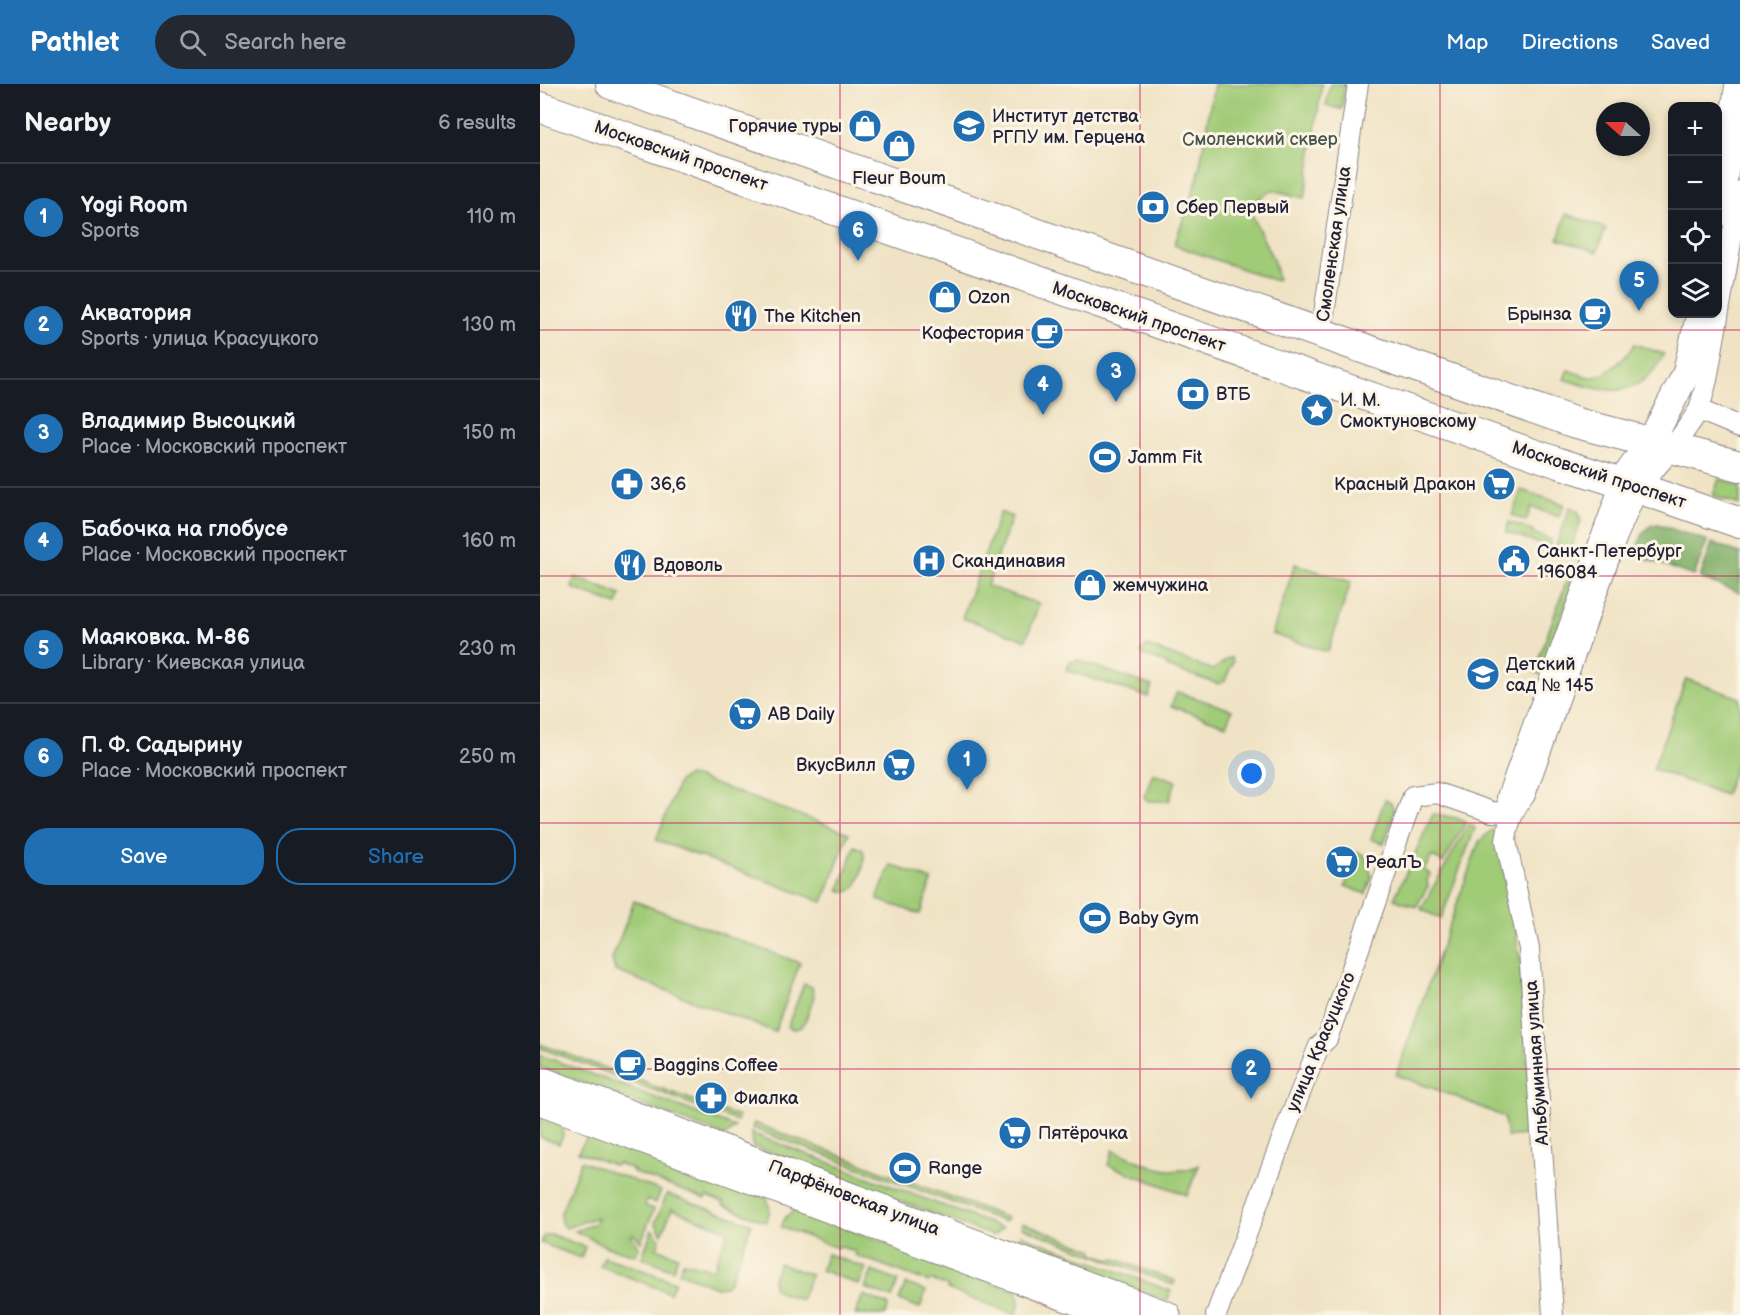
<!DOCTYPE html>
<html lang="en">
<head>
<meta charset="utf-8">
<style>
	body { margin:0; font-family:"Balsamiq Sans",sans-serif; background:#242831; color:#f1f3f6 }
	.controls { position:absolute; right:18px; top:18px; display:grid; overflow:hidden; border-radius:12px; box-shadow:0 3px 9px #0003 }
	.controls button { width:54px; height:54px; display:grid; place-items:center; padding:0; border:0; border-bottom:2px solid #363941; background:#171b24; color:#f1f3f6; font:30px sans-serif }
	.compass { position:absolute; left:1056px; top:18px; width:54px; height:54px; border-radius:50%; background:#171b24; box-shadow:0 3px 9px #0003; rotate:291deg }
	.you { position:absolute; left:712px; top:690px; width:21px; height:21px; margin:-15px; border:4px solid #fff; border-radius:50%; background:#1a73e8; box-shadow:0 0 0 9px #1a73e833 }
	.badge { display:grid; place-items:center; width:39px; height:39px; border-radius:50%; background:#1f6fb2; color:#fff; font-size:20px; font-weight:700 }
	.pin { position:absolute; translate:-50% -50px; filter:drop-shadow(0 2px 3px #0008) }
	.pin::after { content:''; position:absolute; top:32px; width:21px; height:18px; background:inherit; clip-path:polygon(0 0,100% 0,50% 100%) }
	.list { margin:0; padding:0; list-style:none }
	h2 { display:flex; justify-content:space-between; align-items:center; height:78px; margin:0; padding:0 24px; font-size:26px }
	h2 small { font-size:20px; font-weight:400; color:#9ea1a6 }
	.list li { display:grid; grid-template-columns:39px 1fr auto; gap:18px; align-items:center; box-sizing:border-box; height:108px; padding:0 24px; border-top:2px solid #363941 }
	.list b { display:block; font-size:22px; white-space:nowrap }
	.list p { margin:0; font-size:20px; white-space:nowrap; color:#9ea1a6 }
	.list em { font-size:20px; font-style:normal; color:#9ea1a6 }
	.actions { display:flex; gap:12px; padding:18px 24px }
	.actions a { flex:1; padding:14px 0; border:2px solid #1f6fb2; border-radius:24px; text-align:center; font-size:21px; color:#1f6fb2 }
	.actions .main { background:#1f6fb2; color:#fff }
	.icon { flex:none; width:33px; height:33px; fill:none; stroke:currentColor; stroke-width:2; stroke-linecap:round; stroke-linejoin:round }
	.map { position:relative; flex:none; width:1200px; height:1231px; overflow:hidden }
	header { display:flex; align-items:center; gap:36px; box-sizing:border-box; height:84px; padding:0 30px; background:#1f6fb2; color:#fff }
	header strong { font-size:28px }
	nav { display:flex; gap:33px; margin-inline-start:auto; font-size:21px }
	.search { width:420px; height:54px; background:#242831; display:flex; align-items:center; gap:15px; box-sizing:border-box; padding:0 21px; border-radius:33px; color:#9ea1a6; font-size:22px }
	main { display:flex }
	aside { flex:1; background:#171b24 }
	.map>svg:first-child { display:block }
</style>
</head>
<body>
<header>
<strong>Pathlet</strong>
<div class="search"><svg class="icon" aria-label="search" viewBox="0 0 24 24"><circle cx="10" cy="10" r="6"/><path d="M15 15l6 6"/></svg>Search here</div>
<nav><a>Map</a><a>Directions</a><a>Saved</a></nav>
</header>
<main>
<aside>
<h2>Nearby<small>6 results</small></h2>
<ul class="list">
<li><span class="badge">1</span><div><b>Yogi Room</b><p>Sports</p></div><em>110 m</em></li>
<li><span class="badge">2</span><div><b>Акватория</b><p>Sports · улица Красуцкого</p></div><em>130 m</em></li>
<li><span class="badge">3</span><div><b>Владимир Высоцкий</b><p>Place · Московский проспект</p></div><em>150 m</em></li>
<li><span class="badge">4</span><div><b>Бабочка на глобусе</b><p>Place · Московский проспект</p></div><em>160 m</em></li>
<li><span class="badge">5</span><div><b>Маяковка. М-86</b><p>Library · Киевская улица</p></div><em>230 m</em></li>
<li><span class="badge">6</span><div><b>П. Ф. Садырину</b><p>Place · Московский проспект</p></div><em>250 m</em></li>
</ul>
<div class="actions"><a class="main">Save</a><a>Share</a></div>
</aside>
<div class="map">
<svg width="1200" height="1231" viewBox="0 0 1200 1231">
	<rect width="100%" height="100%" fill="#fcf5e5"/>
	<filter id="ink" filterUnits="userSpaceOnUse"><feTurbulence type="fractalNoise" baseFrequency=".0167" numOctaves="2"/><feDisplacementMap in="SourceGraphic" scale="12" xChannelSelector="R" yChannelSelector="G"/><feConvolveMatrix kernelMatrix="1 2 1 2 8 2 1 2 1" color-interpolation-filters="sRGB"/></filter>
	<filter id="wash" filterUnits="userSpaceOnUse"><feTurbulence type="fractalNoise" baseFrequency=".008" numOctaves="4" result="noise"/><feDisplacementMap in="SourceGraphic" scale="24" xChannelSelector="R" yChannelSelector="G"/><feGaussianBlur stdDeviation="1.35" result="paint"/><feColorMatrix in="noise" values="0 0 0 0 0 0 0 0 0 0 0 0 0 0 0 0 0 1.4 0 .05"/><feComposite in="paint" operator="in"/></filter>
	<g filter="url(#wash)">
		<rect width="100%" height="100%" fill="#f0e3c5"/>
		<g fill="#a0cb77" stroke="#617659" stroke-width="1.5">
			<path d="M674,0H782L765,114L732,106L708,122L734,178L738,196L736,197L634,161L658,93Z"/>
			<path d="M790,0H805L802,25L786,22Z"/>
			<path d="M1026,130L1066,144L1057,168L1018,155Z"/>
			<path d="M1094,260L1124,270C1100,317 1066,310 1024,295L1028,286C1035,288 1043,292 1050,293C1065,295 1088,272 1094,260Z"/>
			<path d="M1179,395L1200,401V421L1173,412Z"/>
			<path d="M981,406L1024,420L1019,433L991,423L986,437L972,431Z"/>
			<path d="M1030,423L1038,427L1041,437L1029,471L1015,465Z"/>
			<path d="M460,428L472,433L447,502L499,520L486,556L422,534Z"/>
			<path d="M969,438L993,446V449L1011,456L1009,463L966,448Z"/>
			<path d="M755,480L811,498L788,568L732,550Z"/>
			<path d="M1031,485L1037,487L1001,590L994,588Z"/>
			<path d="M35,493L81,511L77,521L32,504Z"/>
			<path d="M607,562L673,586L689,574H692L693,578L685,597L678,600L627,583L628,580L602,571L601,566Z"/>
			<path d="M537,576L612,602L608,613L526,586L530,578Z"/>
			<path d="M1146,595L1200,614V669L1185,711L1113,685Z"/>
			<path d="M637,608L692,626L686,641L631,622Z"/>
			<path d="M613,689L636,697L629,717H607L604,713Z"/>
			<path d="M148,692L155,693L309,749L283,818L116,756L139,697Z"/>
			<path d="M845,715L851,719L855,728L844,760L831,755Z"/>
			<path d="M893,730L916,734L926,738L903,779L892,772L884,786L890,790L887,796L888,802L876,823L854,815Z"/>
			<path d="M929,740L935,744L901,835L881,825Z"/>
			<path d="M952,746L958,748L980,873L992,1045L984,1051L967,1053L964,1033L914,1012L856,991L939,758Z"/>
			<path d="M315,762L323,766C327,774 320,799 313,805C309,809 304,808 299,806Z"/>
			<path d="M817,768L825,771L832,793L826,810L805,802L815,774L817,773L815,772Z"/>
			<path d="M351,781L392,796L380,830L338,816V812Z"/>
			<path d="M94,817L260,879L235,948L75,887L72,875Z"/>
			<path d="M264,900L272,903L274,913L264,940C259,946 254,946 247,943Z"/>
			<path d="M0,960L199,1033L197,1037L0,964Z"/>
			<path d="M0,971L195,1043L185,1052L0,983Z"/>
			<path d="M0,1030L23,1038V1051L19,1060L0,1053Z"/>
			<path d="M214,1039L467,1134L465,1138L212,1044Z"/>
			<path d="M50,1048L227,1114L230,1127L226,1138L183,1121L184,1119L166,1112L165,1115L93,1088L94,1086L77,1079L76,1082L38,1068Z"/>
			<path d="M211,1049L462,1144L453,1152L212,1062Z"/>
			<path d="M573,1066C601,1077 629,1096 659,1081L647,1111L568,1081Z"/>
			<path d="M41,1077L121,1107L116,1119L107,1116L105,1122L114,1125L101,1158L94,1150L91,1151L99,1163L96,1171L67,1163L35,1147L54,1140L57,1133L26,1144L21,1139L20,1131Z"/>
			<path d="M127,1110L212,1140L190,1197L185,1202L176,1203L139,1188L143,1178L173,1185L188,1147L132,1125L122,1150L115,1139Z"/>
			<path d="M255,1125L478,1208L479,1222L476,1231L407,1205V1202L390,1196L389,1198L315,1171L316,1168L299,1162L297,1164L241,1143L245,1134Z"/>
			<path d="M482,1139L554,1166V1169L572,1176L574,1174L635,1197L633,1201L481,1143Z"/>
			<path d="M112,1146L120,1155L117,1164L138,1172L133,1186L102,1173Z"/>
			<path d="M10,1150L45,1163L41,1174L1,1159L4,1152Z"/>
			<path d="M481,1151L631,1207L627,1217L482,1163Z"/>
			<path d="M287,1170L326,1184L319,1201L281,1186Z"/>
			<path d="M64,1173L92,1182L135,1198L130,1209L60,1182Z"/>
			<path d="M239,1179L271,1191L261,1216L239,1208L233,1203V1194Z"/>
			<path d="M332,1187L358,1197L352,1214L325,1204Z"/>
			<path d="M366,1200L386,1207L380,1224L359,1216Z"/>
			<path d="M323,1211L349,1221L345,1231H315Z"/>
		</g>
		<g fill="#80af68" stroke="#516852" stroke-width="1.5">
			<path d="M1118,440L1167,457L1154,492L1095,471C1100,458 1102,441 1118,440Z"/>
			<path d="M1172,459L1200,469V509L1160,494Z"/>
		</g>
	</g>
	<g filter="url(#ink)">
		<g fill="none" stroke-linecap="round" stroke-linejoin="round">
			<g stroke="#898280" stroke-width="22">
				<g id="street">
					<path d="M781,250L818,0"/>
					<path d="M1159,326L1200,343"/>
					<path d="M971,729L967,713L1081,399"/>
					<path d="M676,1231L750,1034L779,962L787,955L873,712L897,709L952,728L971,729"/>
					<path d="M1013,1231L989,865L966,757C968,738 973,727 985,711L1076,455L1098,404L1133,364L1159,326L1167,296L1200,107"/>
				</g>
			</g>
			<g stroke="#898280" stroke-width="29">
				<g id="secondary">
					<path d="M1178,129L1199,0"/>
					<path d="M1081,399L1110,359L1146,290L1160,230"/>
					<path d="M0,996L627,1231"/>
					<path d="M0,1017L573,1231"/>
				</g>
			</g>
			<g stroke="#898280" stroke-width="32">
				<g id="primary">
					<path d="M71,0L1033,338L1200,382"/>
					<path d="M0,23L1019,379L1098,404L1200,439"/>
				</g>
			</g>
			<use href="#street" stroke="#fff" stroke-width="20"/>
			<use href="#secondary" stroke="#fff" stroke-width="27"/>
			<use href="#primary" stroke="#fff" stroke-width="30"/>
		</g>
	</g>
	<path fill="none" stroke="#c2185b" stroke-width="1.5" stroke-opacity="0.55" d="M300,0V1231M600,0V1231M900,0V1231M0,246H1200M0,492H1200M0,739H1200M0,985H1200"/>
	<defs>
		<g id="shop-disc" transform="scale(1.725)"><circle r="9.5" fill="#1f6fb2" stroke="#fcf5e5"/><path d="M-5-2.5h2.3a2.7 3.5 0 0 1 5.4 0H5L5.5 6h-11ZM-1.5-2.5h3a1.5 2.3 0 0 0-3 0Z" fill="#fff"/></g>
		<g id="university-disc" transform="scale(1.725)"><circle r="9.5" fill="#1f6fb2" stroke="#fcf5e5"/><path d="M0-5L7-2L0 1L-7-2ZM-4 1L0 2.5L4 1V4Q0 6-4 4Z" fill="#fff"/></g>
		<g id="bank-disc" transform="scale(1.725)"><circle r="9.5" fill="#1f6fb2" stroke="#fcf5e5"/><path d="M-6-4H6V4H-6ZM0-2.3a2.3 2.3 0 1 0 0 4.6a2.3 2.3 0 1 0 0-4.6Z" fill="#fff"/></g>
		<g id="cafe-disc" transform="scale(1.725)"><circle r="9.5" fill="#1f6fb2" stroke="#fcf5e5"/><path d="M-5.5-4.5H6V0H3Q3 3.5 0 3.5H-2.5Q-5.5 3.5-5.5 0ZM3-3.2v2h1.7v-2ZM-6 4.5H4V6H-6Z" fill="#fff"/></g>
		<g id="restaurant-disc" transform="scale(1.725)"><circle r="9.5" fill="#1f6fb2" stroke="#fcf5e5"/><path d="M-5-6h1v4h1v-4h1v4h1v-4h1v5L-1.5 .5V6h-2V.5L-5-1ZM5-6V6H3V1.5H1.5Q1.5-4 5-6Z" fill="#fff"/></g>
		<g id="sight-disc" transform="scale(1.725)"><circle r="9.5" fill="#1f6fb2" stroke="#fcf5e5"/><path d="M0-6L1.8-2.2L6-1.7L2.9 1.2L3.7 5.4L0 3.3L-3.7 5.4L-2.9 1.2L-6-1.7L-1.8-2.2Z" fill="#fff"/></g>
		<g id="stadium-disc" transform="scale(1.725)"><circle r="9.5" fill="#1f6fb2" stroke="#fcf5e5"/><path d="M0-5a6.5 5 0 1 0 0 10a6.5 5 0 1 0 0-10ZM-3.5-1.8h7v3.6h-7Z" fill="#fff"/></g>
		<g id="pharmacy-disc" transform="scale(1.725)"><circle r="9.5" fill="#1f6fb2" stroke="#fcf5e5"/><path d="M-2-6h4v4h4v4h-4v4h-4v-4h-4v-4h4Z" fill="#fff"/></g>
		<g id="supermarket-disc" transform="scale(1.725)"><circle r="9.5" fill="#1f6fb2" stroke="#fcf5e5"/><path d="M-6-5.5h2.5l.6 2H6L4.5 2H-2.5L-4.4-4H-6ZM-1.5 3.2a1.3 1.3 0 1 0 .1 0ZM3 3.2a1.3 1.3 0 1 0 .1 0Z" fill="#fff"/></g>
		<g id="hospital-disc" transform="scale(1.725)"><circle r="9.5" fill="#1f6fb2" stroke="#fcf5e5"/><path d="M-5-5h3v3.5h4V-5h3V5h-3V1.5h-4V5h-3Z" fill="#fff"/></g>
		<g id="civic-disc" transform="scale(1.725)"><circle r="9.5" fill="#1f6fb2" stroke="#fcf5e5"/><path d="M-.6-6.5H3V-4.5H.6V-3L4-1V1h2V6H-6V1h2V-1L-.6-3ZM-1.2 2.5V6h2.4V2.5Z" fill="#fff"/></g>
		<g id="school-disc" transform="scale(1.725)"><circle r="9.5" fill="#1f6fb2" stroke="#fcf5e5"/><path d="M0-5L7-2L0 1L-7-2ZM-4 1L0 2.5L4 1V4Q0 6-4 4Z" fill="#fff"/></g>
	</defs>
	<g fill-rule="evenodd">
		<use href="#shop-disc" x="325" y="42"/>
		<use href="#university-disc" x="429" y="42"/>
		<use href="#shop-disc" x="359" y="62"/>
		<use href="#bank-disc" x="613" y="123"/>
		<use href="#shop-disc" x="405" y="213"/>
		<use href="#cafe-disc" x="1055" y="230"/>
		<use href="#restaurant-disc" x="201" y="232"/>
		<use href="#cafe-disc" x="507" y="249"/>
		<use href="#bank-disc" x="653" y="310"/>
		<use href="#sight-disc" x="777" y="326"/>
		<use href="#stadium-disc" x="565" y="373"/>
		<use href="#pharmacy-disc" x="87" y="400"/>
		<use href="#supermarket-disc" x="959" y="400"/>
		<use href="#hospital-disc" x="389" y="477"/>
		<use href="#civic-disc" x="974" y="477"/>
		<use href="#restaurant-disc" x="90" y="481"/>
		<use href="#shop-disc" x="550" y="501"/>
		<use href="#school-disc" x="943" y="590"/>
		<use href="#supermarket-disc" x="205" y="630"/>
		<use href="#supermarket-disc" x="359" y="681"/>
		<use href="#supermarket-disc" x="802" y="778"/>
		<use href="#stadium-disc" x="555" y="834"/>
		<use href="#cafe-disc" x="90" y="981"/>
		<use href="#pharmacy-disc" x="171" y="1014"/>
		<use href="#supermarket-disc" x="475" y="1049"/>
		<use href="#stadium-disc" x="365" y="1084"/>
	</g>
	<g text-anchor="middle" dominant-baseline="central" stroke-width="6" stroke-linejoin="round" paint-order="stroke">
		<g font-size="18" fill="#22223b" stroke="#fcf5e5" text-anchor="start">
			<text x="452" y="32">Институт детства<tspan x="452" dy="21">РГПУ им. Герцена</tspan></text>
			<text x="302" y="42" text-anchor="end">Горячие туры</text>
			<text x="359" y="94" text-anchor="middle">Fleur Boum</text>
			<text x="636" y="123">Сбер Первый</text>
			<text x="428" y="213">Ozon</text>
			<text x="1032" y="230" text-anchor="end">Брынза</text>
			<text x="224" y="232">The Kitchen</text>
			<text x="484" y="249" text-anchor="end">Кофестория</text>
			<text x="676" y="310">ВТБ</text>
			<text x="800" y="316">И. М.<tspan x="800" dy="21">Смоктуновскому</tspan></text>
			<text x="588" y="373">Jamm Fit</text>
			<text x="110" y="400">36,6</text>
			<text x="936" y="400" text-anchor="end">Красный Дракон</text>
			<text x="997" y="467">Санкт-Петербург<tspan x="997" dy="21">196084</tspan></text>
			<text x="412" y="477">Скандинавия</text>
			<text x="113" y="481">Вдоволь</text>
			<text x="573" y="501">жемчужина</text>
			<text x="966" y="580">Детский<tspan x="966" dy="21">сад № 145</tspan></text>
			<text x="228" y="630">АВ Daily</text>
			<text x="336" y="681" text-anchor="end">ВкусВилл</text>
			<text x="825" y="778">РеалЪ</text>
			<text x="578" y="834">Baby Gym</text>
			<text x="113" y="981">Baggins Coffee</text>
			<text x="194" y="1014">Фиалка</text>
			<text x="498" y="1049">Пятёрочка</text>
			<text x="388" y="1084">Range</text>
		</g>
		<g font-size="18" fill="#48554d" stroke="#fcf5e5">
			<text x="720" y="55">Смоленский сквер</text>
		</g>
		<g font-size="18" fill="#22223b" stroke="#fcf5e5">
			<text transform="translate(141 72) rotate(19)">Московский проспект</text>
			<text transform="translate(794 160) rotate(-82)">Смоленская улица</text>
			<text transform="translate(599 233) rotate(19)">Московский проспект</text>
			<text transform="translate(1059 391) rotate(18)">Московский проспект</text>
			<text transform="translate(781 958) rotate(-67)">улица Красуцкого</text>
			<text transform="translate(997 979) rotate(-94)">Альбуминная улица</text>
			<text transform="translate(314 1114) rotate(21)">Парфёновская улица</text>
		</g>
	</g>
</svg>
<div class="controls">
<button>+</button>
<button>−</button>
<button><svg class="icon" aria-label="locate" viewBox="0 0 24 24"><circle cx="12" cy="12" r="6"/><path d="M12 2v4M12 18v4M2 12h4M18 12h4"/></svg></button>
<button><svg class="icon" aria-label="layers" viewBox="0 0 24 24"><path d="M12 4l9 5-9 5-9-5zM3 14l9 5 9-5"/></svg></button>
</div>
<svg class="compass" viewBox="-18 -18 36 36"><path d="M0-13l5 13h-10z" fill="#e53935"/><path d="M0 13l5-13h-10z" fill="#9ea1a6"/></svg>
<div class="you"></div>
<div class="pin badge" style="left:427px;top:706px">1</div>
<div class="pin badge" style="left:711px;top:1015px">2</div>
<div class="pin badge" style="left:576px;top:318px">3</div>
<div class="pin badge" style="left:503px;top:331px">4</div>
<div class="pin badge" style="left:1099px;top:227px">5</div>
<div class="pin badge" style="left:318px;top:177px">6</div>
</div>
</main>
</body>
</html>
